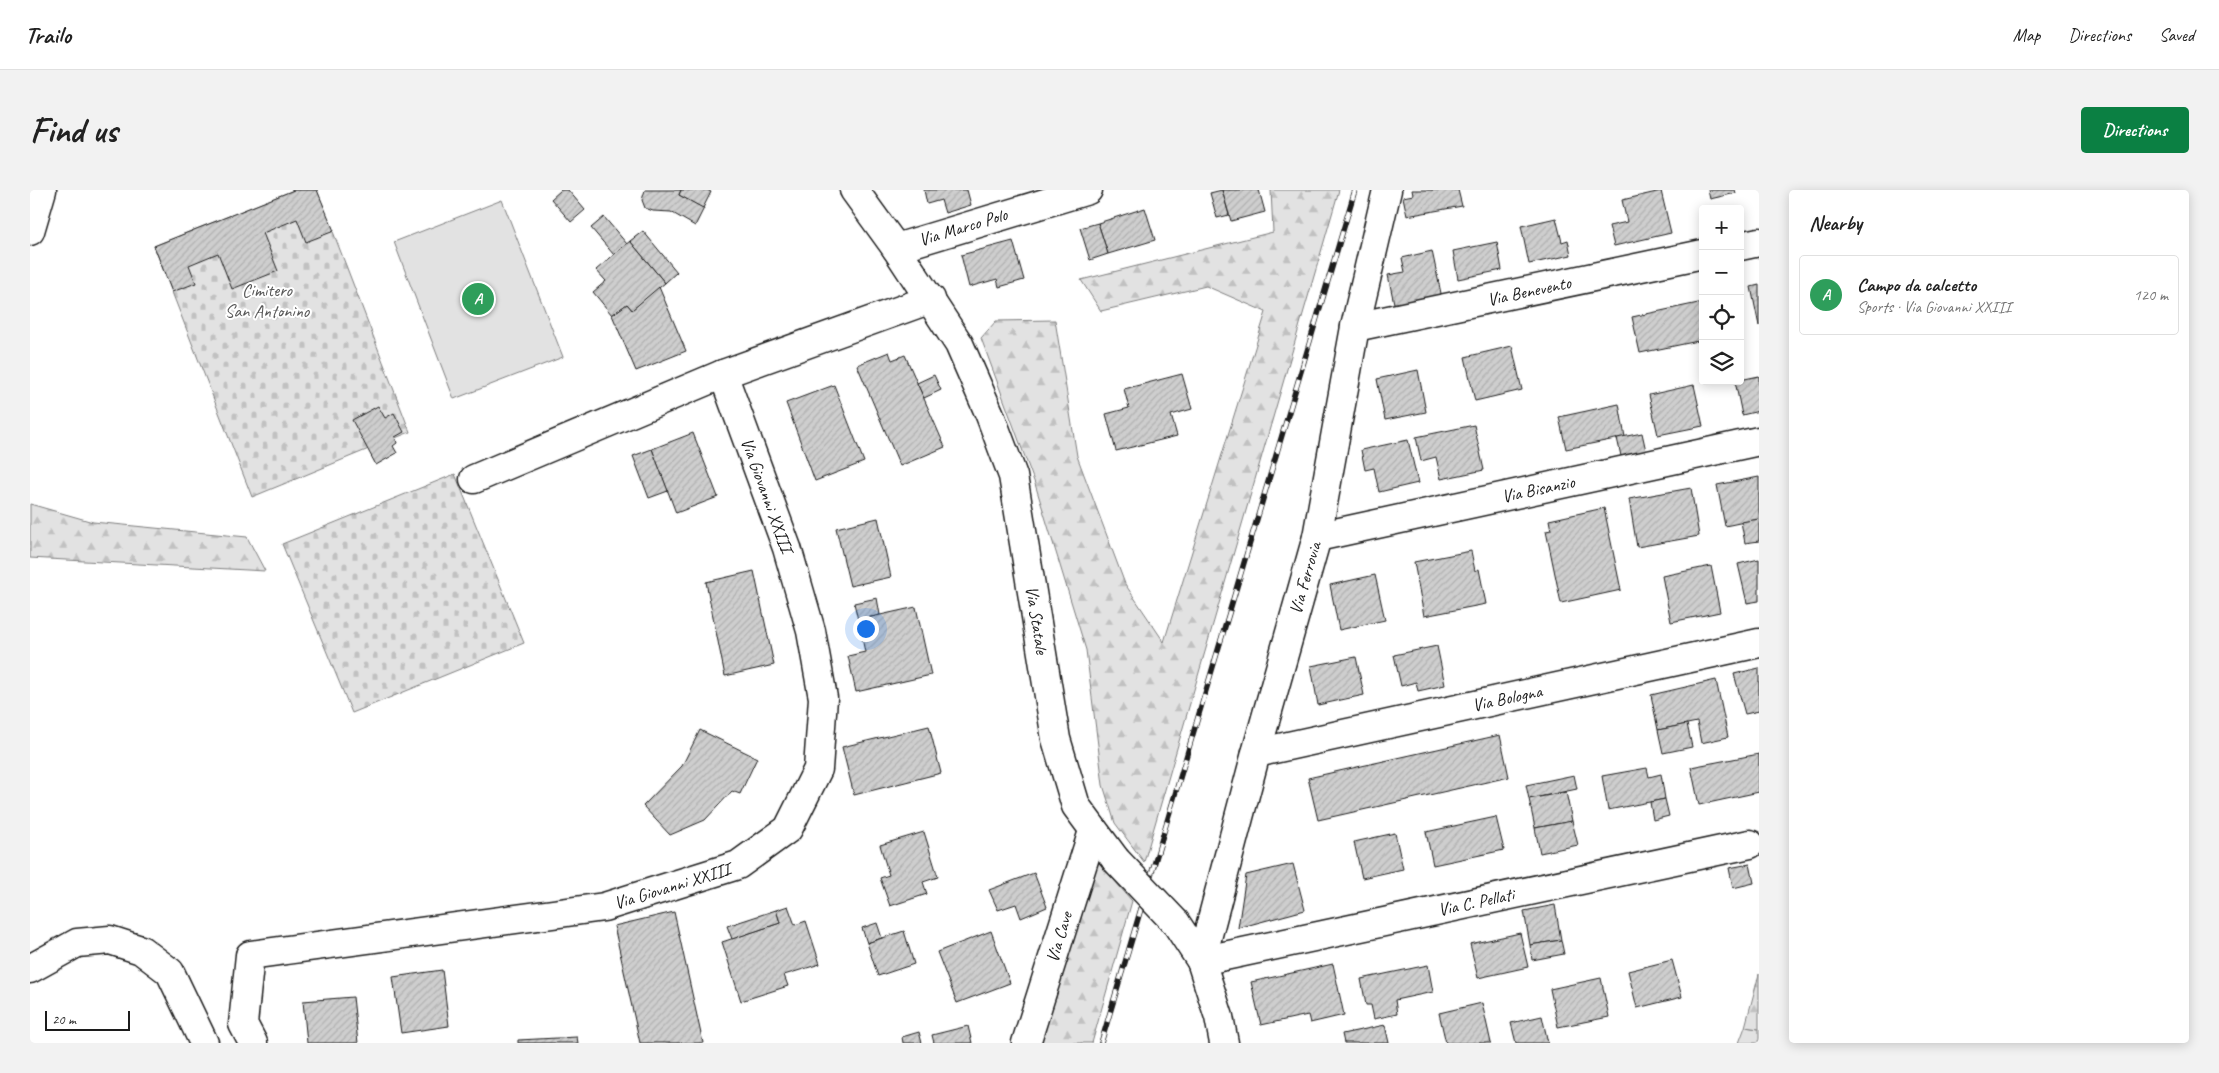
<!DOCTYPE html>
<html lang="en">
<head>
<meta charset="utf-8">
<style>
	body { margin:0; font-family:Caveat,sans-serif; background:#f2f2f2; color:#222 }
	.controls { position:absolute; right:15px; top:15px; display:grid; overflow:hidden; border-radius:5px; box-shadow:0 2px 12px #0003 }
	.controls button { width:45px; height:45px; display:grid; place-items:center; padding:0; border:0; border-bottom:1px solid #e0e0e0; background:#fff; color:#222; font:25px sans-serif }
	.scale { position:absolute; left:15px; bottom:12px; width:85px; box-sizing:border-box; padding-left:5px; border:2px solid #1c1c1c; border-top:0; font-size:14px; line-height:18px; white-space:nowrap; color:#1c1c1c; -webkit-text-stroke:4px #fff; paint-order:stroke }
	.you { position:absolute; left:835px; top:438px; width:18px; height:18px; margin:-12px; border:4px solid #fff; border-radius:50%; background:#1a73e8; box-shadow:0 0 0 8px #1a73e833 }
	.badge { display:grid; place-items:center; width:32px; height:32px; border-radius:50%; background:#0b8043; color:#fff; font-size:16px; font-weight:700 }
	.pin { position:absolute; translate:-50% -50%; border:2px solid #fff; box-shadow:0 1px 5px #0006 }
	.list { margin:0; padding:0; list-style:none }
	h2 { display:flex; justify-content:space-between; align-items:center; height:65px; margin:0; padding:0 20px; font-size:21px }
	h2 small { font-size:16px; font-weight:400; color:#767676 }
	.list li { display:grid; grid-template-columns:32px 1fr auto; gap:15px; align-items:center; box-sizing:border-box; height:80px; margin:0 10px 10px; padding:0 10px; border:1px solid #e0e0e0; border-radius:5px }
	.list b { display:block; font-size:19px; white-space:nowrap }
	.list p { margin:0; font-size:16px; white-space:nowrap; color:#767676 }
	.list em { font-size:16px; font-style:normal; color:#767676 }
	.icon { flex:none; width:28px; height:28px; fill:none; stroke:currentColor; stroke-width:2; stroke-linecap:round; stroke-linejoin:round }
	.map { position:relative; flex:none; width:1729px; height:853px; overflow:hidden; border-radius:5px }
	header { display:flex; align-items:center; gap:30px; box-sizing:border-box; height:70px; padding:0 25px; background:#fff; border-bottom:1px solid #e0e0e0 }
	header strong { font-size:24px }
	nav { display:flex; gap:28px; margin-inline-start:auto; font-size:18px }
	.intro { display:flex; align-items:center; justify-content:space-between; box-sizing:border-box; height:120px; padding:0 30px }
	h1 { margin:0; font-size:35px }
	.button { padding:12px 22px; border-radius:5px; background:#0b8043; color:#fff; font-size:18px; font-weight:700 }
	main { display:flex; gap:30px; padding:0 30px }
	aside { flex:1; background:#fff; border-radius:5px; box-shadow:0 2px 12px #0003 }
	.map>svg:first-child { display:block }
</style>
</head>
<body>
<header>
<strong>Trailo</strong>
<nav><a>Map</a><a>Directions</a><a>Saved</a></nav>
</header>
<div class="intro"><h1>Find us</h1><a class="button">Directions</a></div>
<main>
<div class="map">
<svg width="1729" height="853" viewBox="0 0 1729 853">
	<defs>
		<pattern id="forest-firs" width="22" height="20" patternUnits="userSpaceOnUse" patternTransform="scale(1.25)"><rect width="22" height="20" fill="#e2e2e2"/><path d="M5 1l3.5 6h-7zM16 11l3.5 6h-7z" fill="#c1c1c1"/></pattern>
		<pattern id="cemetery-stones" width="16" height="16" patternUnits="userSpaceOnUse" patternTransform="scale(1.25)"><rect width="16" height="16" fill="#e2e2e2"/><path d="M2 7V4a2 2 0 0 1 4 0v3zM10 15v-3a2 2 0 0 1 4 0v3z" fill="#c1c1c1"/></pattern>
		<pattern id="building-hatch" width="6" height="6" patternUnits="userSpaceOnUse" patternTransform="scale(1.25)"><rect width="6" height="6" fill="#cecece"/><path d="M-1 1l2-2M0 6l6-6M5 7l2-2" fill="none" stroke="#b0b0b0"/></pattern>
	</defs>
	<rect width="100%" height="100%" fill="#fff"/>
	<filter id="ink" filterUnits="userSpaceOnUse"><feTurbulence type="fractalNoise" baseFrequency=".02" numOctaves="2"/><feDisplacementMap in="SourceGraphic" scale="10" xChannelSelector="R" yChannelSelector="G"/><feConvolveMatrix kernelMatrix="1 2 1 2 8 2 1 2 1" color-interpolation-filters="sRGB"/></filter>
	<g filter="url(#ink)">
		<g fill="#e2e2e2" stroke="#7f7f7f">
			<path d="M472,10L533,167L424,209L364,52Z"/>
			<path d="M1715,837L1729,839V853H1709Z"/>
		</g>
		<g fill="url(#forest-firs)" stroke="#7f7f7f">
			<path d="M1241,0H1309L1114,672L1085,633L1073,595L1056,460L1005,294L951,148L966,131L1025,130L1047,266L1095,394L1134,452L1236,122L1176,96L1071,121L1051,90L1243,42Z"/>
			<path d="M0,314L63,332L217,347L235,381L0,368Z"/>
			<path d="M1066,669L1102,711L1062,853H1008Z"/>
			<path d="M1729,784V839L1715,837Z"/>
		</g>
		<g fill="url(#cemetery-stones)" stroke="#7f7f7f">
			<path d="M264,0H287L380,242L222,307L124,56Z"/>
			<path d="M425,284L494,453L322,523L252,354Z"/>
		</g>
		<g fill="url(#building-hatch)" stroke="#1c1c1c">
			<path d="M264,0H287L304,41L276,52L267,29L233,43L248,81L202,99L188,63L159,75L166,93L142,102L124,56Z"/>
			<path d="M531,0H538L555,20L541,32L521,9Z"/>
			<path d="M615,0H651L649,5L674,18L665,36L641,22L623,21L615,18L612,10Z"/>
			<path d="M651,0H677L681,2L673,18L649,5Z"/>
			<path d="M894,0H937L941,15L915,23L911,10L897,14Z"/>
			<path d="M1192,0L1199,25L1187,28L1180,3Z"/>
			<path d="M1192,0H1229L1235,22L1201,31Z"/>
			<path d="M1382,0H1428L1432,16L1377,26L1373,7L1383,5Z"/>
			<path d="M1678,0H1705L1706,3L1680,9Z"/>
			<path d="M1631,1L1641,43L1584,56L1579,36L1597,32L1592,10Z"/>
			<path d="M1115,18L1125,50L1078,64L1068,33Z"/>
			<path d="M574,27L597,54L584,65L561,38Z"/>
			<path d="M1526,28L1532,52L1538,50L1541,65L1499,74L1491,36Z"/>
			<path d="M1068,33L1078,64L1060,70L1050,38Z"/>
			<path d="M613,41L647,82L635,93L600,51Z"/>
			<path d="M600,51L635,93L602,120L597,114L582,125L563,102L576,91L566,80Z"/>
			<path d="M983,51L994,90L969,97L967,89L939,97L931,65Z"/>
			<path d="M1467,52L1472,80L1428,89L1423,61Z"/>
			<path d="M1402,61L1412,108L1365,118L1358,85L1375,82L1372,68Z"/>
			<path d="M1729,95V136L1721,97Z"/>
			<path d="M629,97L656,161L606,181L582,125L597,114L602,120Z"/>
			<path d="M1673,112V150L1610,163L1602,127Z"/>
			<path d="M1482,156L1492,200L1445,211L1435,167Z"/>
			<path d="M859,162L862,170L875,165L915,257L870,276L827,175Z"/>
			<path d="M1388,180L1396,222L1355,230L1347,189Z"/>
			<path d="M1152,184L1162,219L1141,225L1147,246L1086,261L1076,224L1099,218L1094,199Z"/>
			<path d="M904,185L911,200L894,208L887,193Z"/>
			<path d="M1729,186V221L1712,225L1705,191Z"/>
			<path d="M804,195L834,272L785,291L756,213Z"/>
			<path d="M1664,195L1673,236L1628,245L1619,205Z"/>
			<path d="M1589,214L1595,247L1536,259L1529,227Z"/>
			<path d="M348,216L355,228L364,223L374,242L365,247L367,253L363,256L367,263L346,275L322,230Z"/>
			<path d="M1444,235L1454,280L1411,289L1406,267L1391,271L1386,247Z"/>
			<path d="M663,243L688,307L646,323L622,259Z"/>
			<path d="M1612,243L1616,261L1591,266L1587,248Z"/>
			<path d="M1378,250L1388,293L1349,302L1344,278L1335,280L1331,260Z"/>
			<path d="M622,259L638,301L619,308L603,266Z"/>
			<path d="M1729,287V329L1695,336L1687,295Z"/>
			<path d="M1661,298L1669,346L1607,357L1599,309Z"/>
			<path d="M1574,318L1591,400L1531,413L1516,341L1521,340L1519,330Z"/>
			<path d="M848,328L861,387L820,396L806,338Z"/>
			<path d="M1729,329V351L1715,353L1711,332Z"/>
			<path d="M1441,361L1445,381L1449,379L1456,414L1394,426L1384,372Z"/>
			<path d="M1729,369V411L1717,413L1708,374Z"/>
			<path d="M1681,376L1690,422L1641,432L1632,386Z"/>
			<path d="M724,381L744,475L695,486L676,392Z"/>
			<path d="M1345,385L1355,430L1309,440L1300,395Z"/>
			<path d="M847,408L850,425L828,430L824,413Z"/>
			<path d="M886,417L901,485L826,502L818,466L835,462L828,430Z"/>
			<path d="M1407,456L1415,495L1388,501L1386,492L1371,496L1364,465Z"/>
			<path d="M1326,467L1334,505L1288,515L1281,476Z"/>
			<path d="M1729,478V521L1715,524L1704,484Z"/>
			<path d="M1686,490L1698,547L1671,553L1667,532L1628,540L1621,505Z"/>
			<path d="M1657,534L1662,557L1633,563L1628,540Z"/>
			<path d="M899,536L911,583L824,605L812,557Z"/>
			<path d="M670,540L727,568L710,604L702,601L675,630L640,645L613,616L652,576Z"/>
			<path d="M1470,545L1479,587L1288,630L1278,588Z"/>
			<path d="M1729,564V602L1669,615L1661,577Z"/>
			<path d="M1617,578L1619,587L1631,584L1635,609L1578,620L1572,586Z"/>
			<path d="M1544,585L1547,599L1499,609L1496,595Z"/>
			<path d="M1536,602L1542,631L1505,638L1499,609Z"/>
			<path d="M1635,609L1639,626L1623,630L1620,612Z"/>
			<path d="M1466,627L1474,660L1403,675L1396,642Z"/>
			<path d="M1542,631L1548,655L1510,663L1505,638Z"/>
			<path d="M894,642L908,687L893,692L897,704L860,716L850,688L859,685L850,655Z"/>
			<path d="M1365,643L1373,679L1332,688L1324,652Z"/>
			<path d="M1263,674L1275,720L1208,738L1216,685Z"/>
			<path d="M1720,674L1724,693L1703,698L1699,678Z"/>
			<path d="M1004,683L1017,717L991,728L986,714L968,720L959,700Z"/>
			<path d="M1525,715L1531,750L1500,755L1494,721Z"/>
			<path d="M758,716L765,735L776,731L790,774L754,785L758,796L711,811L692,752L750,733L746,720Z"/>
			<path d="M746,720L750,733L702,749L697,736Z"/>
			<path d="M644,722L673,853H610L584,736Z"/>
			<path d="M847,733L852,748L837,753L832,738Z"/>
			<path d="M874,741L884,774L848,786L837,753Z"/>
			<path d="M961,741L980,793L927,813L907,762Z"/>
			<path d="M1490,743L1498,777L1448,788L1440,754Z"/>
			<path d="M1531,750L1534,764L1502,770L1500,755Z"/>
			<path d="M1642,770L1652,807L1607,818L1598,781Z"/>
			<path d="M1303,774L1314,825L1280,833L1278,825L1231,835L1221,792Z"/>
			<path d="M1398,775L1403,802L1365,810L1367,824L1344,829L1341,815H1336L1331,789Z"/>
			<path d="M412,780L419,836L371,843L363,787Z"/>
			<path d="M1571,788L1579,827L1528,837L1520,799Z"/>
			<path d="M323,807L328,853H277L273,811Z"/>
			<path d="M1452,813L1461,853H1416L1409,823Z"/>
			<path d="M1512,826L1518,853H1486L1481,833Z"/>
			<path d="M1355,835L1359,853H1314L1312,844Z"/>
			<path d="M938,836L942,853H904L902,845Z"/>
			<path d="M889,842L892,853H873L872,847Z"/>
			<path d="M547,847L548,853H488V850Z"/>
		</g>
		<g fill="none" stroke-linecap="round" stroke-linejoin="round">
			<g stroke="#1c1c1c" stroke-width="31">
				<g id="minor">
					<path d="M824,0L866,58L929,154L960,225L983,286L1026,549L1046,616L1086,670"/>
					<path d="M0,41L12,0"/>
					<path d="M1710,56L1729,52"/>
					<path d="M866,58L1058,0"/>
					<path d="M1325,137L1673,64"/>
					<path d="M444,289L693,184L901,109"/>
					<path d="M1287,347L1729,251"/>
					<path d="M1226,563L1729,453"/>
					<path d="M1146,733L1171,771L1189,827L1194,853"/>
					<path d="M1171,771L1226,563L1287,347L1325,137L1357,0"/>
					<path d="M1171,771L1720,654"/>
					<path d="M0,779L47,753L80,750L111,760L140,782L174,853"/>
					<path d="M223,853L213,834L220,765L574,717L708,675L758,639L788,579L793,508L781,441L757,358L693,184"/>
					<path d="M996,853L1063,641"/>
				</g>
			</g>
			<use href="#minor" stroke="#fff" stroke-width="28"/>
			<g stroke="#1c1c1c" stroke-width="5.5">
				<path id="rail" d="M1071,853L1325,0"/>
			</g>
			<use href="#rail" stroke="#fff" stroke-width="4" stroke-dasharray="11" stroke-linecap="butt"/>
			<g stroke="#1c1c1c" stroke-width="31" stroke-linecap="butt">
				<path id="minor-bridge" d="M1086,670L1146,733"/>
			</g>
			<use href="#minor-bridge" stroke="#fff" stroke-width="28"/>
		</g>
	</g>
	<g text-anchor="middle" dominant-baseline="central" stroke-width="4" stroke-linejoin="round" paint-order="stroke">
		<g font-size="18" fill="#1c1c1c" stroke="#fff">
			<text transform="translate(933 37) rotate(-17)">Via Marco Polo</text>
			<text transform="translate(1499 101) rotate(-12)">Via Benevento</text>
			<text transform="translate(1508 299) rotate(-12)">Via Bisanzio</text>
			<text transform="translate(737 305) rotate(70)">Via Giovanni XXIII</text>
			<text transform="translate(1275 388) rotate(-74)">Via Ferrovia</text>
			<text transform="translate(1007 430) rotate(81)">Via Statale</text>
			<text transform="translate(1477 508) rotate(-12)">Via Bologna</text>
			<text transform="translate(642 696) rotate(-17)">Via Giovanni XXIII</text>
			<text transform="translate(1446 712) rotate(-12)">Via C. Pellati</text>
			<text transform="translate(1029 747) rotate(-73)">Via Cave</text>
		</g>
		<g font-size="18" fill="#575757" stroke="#fff">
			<text x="237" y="100">Cimitero<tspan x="237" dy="21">San Antonino</tspan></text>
		</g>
	</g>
</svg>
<div class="controls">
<button>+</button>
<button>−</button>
<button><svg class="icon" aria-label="locate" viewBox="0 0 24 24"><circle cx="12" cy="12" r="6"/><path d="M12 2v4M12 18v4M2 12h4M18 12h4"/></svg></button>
<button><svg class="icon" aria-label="layers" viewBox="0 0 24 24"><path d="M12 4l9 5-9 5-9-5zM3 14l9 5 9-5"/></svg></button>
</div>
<div class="scale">20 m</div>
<div class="you"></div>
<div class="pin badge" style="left:448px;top:109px;background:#2e9e5b">A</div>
</div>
<aside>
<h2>Nearby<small></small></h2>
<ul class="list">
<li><span class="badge" style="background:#2e9e5b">A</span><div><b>Campo da calcetto</b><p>Sports · Via Giovanni XXIII</p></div><em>120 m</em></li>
</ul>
</aside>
</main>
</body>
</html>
